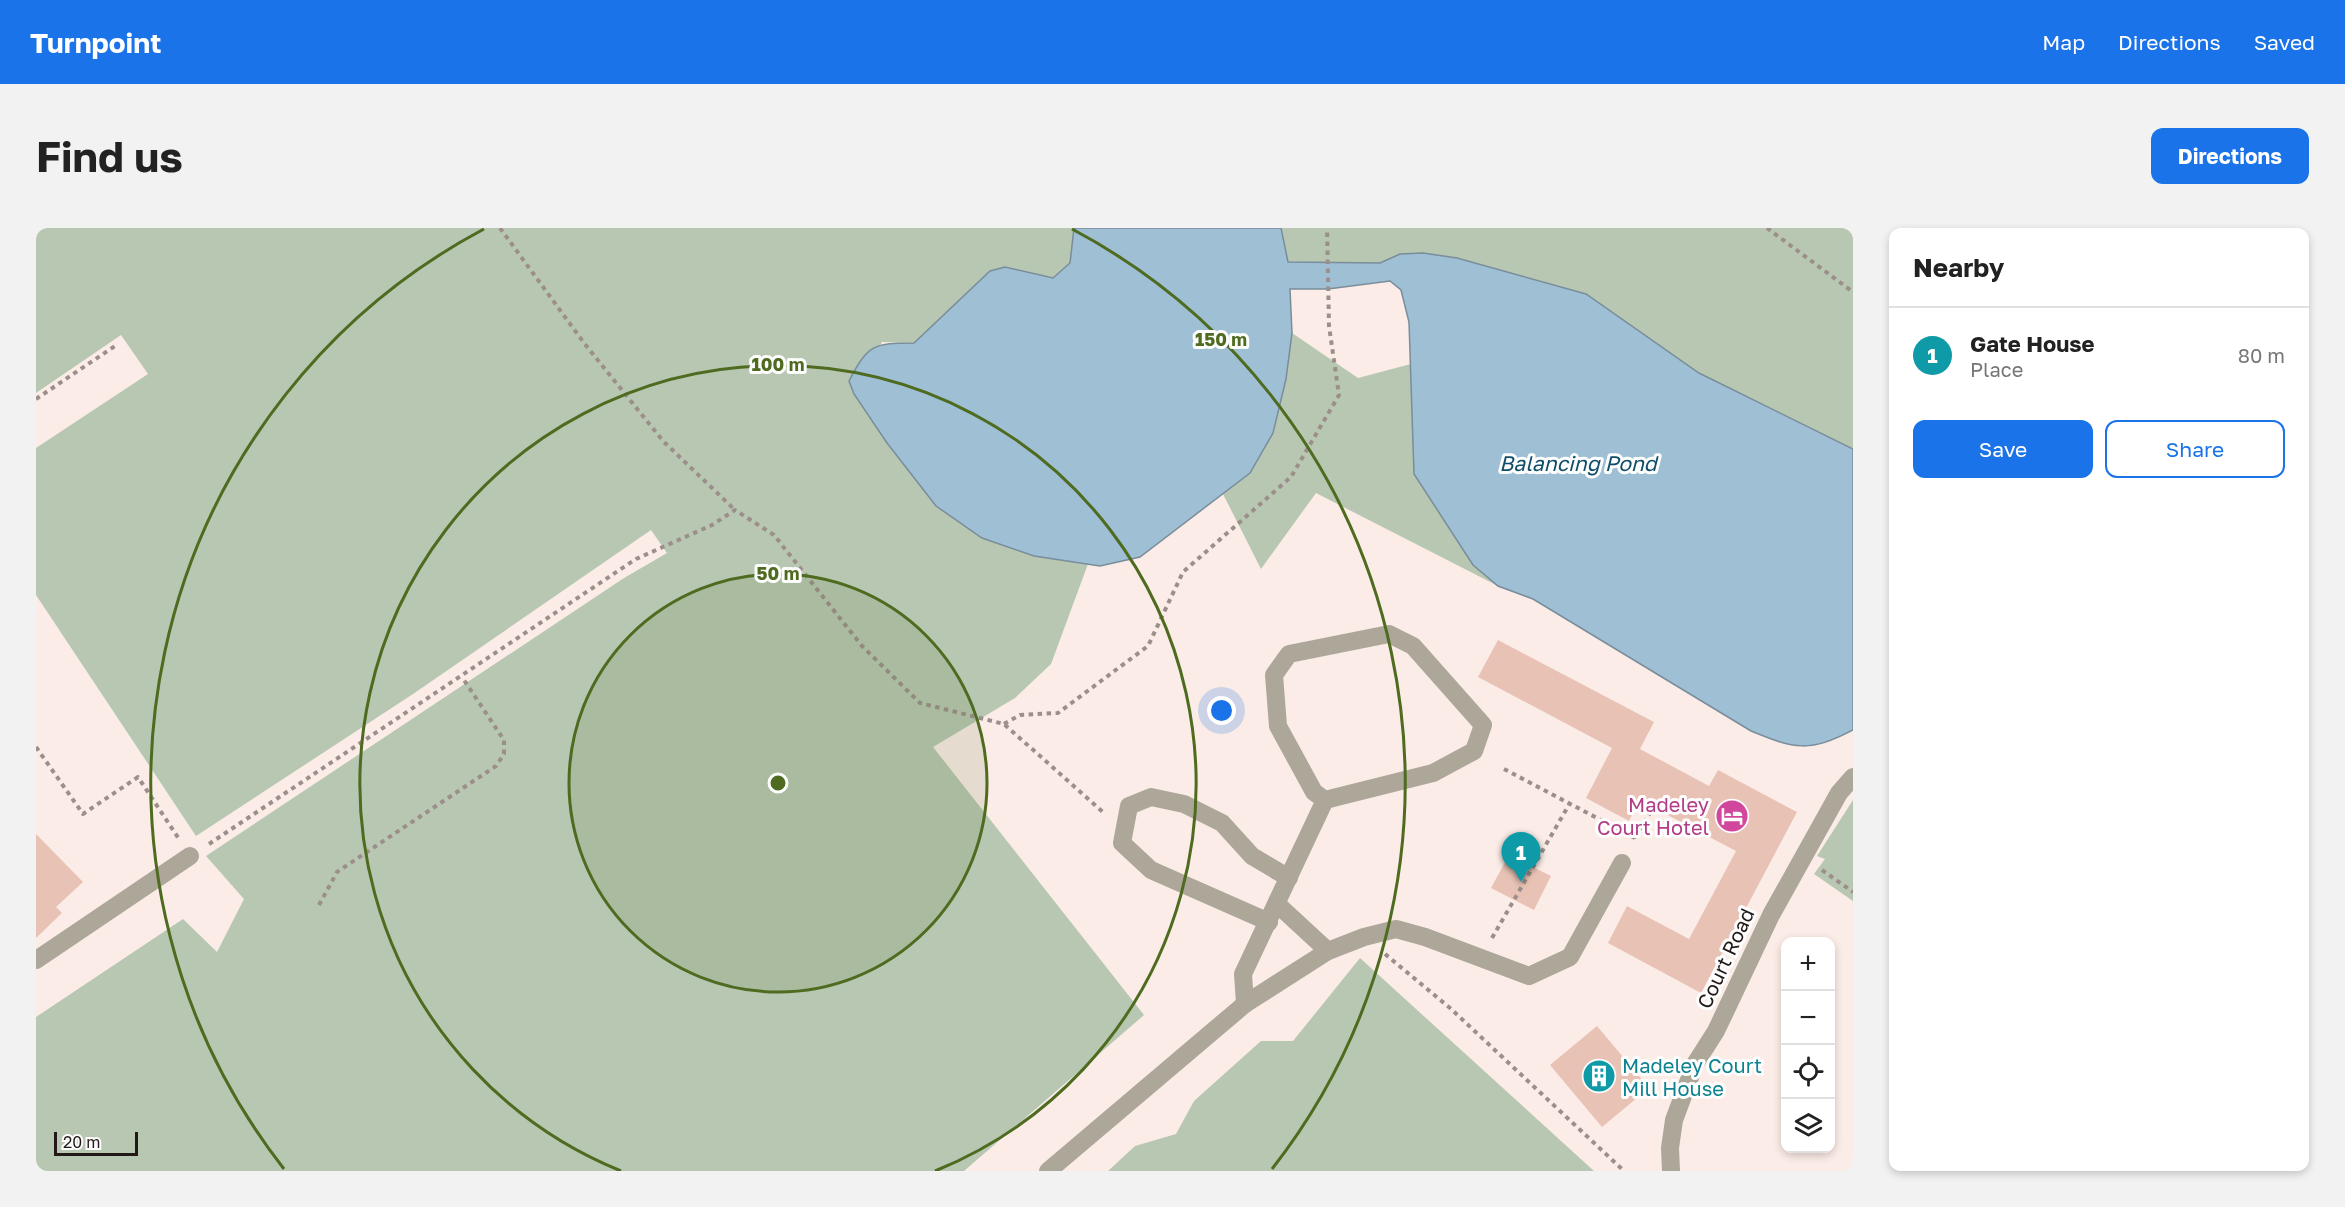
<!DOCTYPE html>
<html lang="en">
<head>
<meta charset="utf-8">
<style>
	body { margin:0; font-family:"Golos Text",sans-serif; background:#f2f2f2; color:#222 }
	.controls { position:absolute; right:18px; bottom:18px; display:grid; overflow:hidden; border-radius:12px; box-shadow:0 3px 9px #0003 }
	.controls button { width:54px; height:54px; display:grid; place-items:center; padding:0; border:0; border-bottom:2px solid #e0e0e0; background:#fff; color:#222; font:30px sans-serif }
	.scale { position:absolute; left:18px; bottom:15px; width:84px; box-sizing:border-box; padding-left:6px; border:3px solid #221916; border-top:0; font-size:16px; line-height:21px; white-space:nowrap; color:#221916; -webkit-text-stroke:4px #fdfdfd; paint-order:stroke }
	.you { position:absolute; left:1186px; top:483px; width:21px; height:21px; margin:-15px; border:4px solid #fff; border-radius:50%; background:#1a73e8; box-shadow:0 0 0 9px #1a73e833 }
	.badge { display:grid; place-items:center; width:39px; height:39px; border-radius:50%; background:#1a73e8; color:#fff; font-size:20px; font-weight:700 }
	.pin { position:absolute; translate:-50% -50px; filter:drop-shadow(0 2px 3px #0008) }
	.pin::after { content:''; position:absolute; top:32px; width:21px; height:18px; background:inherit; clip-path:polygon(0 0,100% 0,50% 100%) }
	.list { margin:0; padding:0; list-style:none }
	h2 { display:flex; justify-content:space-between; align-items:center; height:78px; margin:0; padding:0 24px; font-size:26px }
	h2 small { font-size:20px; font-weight:400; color:#767676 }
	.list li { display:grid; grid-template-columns:39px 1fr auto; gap:18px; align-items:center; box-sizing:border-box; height:96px; padding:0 24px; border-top:2px solid #e0e0e0 }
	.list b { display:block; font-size:22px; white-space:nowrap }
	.list p { margin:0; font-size:20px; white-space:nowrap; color:#767676 }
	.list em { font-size:20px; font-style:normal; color:#767676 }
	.actions { display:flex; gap:12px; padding:18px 24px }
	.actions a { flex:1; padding:14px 0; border:2px solid #1a73e8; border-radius:12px; text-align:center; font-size:21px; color:#1a73e8 }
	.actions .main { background:#1a73e8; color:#fff }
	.icon { flex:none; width:33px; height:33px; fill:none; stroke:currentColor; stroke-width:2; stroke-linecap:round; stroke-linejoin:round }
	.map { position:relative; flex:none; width:1817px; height:943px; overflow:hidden; border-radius:12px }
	header { display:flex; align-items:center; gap:36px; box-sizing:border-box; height:84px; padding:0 30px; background:#1a73e8; color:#fff }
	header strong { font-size:28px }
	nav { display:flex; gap:33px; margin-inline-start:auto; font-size:21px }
	.intro { display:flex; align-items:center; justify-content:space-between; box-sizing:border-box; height:144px; padding:0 36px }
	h1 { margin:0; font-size:42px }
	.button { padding:15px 27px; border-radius:12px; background:#1a73e8; color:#fff; font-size:21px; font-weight:700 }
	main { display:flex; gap:36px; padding:0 36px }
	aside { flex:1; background:#fff; border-radius:12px; box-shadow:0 3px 9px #0003 }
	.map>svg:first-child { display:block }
</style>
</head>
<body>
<header>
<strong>Turnpoint</strong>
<nav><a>Map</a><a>Directions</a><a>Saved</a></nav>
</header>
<div class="intro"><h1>Find us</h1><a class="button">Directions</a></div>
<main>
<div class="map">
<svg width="1817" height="943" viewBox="0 0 1817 943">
	<rect width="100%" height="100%" fill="#fbece7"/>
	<g fill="#b8c7b2">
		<path d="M0,0H1038L1034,35L1017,50L969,39L954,43L878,115L846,114L818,166L900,278L998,328L1052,336L1015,436L979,470L897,519L1108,787L928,943H0V789L147,691L181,724L208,671L170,628L588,350L631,325L615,302L377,466L160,608L0,367V220L112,146L85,107L0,165Z"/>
		<path d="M1245,0H1817V221L1663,145L1550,66L1422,30L1387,25L1364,26L1344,35L1251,34Z"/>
		<path d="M1256,105L1322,150L1375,136L1378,246L1437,336L1462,358L1280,265L1225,341L1187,266L1214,245L1250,151Z"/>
		<path d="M1817,572V673L1778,646L1789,631L1781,628Z"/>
		<path d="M1324,730L1558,943H1072L1099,918L1140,906L1158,873L1225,813H1257Z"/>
	</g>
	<path fill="#9ebfd4" stroke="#798d9b" stroke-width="1.5" d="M1038,0H1245L1252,34L1344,35L1364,26L1387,25L1421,30L1550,66L1663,145L1817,221V502C1773,525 1759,521 1715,503L1497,371L1462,358L1437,337L1378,246L1373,94L1365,62L1354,53L1292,61H1254L1256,105L1250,151L1237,205L1214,245L1104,329L1064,338L998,328L946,310L900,278L851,215L818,166L813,153C832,116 838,115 878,115L954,43L969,39L1017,50L1034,35Z"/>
	<g fill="#e8c3b5">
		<path d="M1462,412L1618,494L1604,521L1673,558L1682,542L1761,584L1665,765L1572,715L1591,678L1653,711L1700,623L1603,572L1593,593L1550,570L1576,520L1442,449Z"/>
		<path d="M0,606L47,654L20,679L26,685L0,710Z"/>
		<path d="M1473,627L1515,648L1498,682L1455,660Z"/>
		<path d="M1561,798L1613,860L1566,899L1514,837Z"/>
	</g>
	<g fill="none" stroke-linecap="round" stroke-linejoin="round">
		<g stroke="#9c8f8b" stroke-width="4" stroke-dasharray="4.5 4.5" stroke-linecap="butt">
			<path d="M464,0L548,115L627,213L699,282"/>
			<path d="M1731,0L1817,64"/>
			<path d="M0,171L79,118"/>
			<path d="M968,496L984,487L1022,485L1112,418L1147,344L1255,249L1303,167L1293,98L1291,0"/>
			<path d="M0,519L47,586L102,549L143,611"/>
			<path d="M1468,541L1599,610"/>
			<path d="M1598,610L1614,585"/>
			<path d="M173,616L600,331L676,297L699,282L738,307L826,418L884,475L968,496L1068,585"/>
			<path d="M1786,642L1817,664"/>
			<path d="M283,677L301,644L460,538L468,526V512L426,449"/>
			<path d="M1456,710L1534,575"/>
			<path d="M1349,726L1414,780L1588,943"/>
		</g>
		<g stroke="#aca799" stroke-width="18">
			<path d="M1353,406L1377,418L1447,497L1438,523L1397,545L1289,572L1278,564L1242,498L1238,447L1253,426Z"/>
			<path d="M1241,676L1292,723"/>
			<path d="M1233,694L1115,642L1086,615L1093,578L1115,569L1148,576L1186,595L1216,628L1253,650"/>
			<path d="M0,732L154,628"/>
			<path d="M1209,776L1207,746L1289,572"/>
			<path d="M1012,943L1209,776L1292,723L1328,709L1360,701L1389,709L1493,748L1534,729L1586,635"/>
			<path d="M1635,943L1634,920L1638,892L1659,836L1680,803L1735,687L1803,565L1817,549"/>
		</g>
	</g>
	<circle cx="742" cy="555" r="209" fill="#4e6b20" fill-opacity=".12"/>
	<g fill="none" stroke="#4e6b20" stroke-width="3">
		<circle cx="742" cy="555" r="209"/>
		<path d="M585 943A418 418 0 1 1 899 943"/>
		<path d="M248 941A627 627 0 0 1 448 1M1036 1A627 627 0 0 1 1236 941"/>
	</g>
	<defs>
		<g id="hotel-disc" transform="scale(1.725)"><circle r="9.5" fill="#d1479c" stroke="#fdfdfd"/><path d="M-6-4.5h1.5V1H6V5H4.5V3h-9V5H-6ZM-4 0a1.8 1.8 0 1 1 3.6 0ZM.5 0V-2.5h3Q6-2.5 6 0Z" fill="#fff"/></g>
		<g id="building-disc" transform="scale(1.725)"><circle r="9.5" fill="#0f9aa8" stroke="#fdfdfd"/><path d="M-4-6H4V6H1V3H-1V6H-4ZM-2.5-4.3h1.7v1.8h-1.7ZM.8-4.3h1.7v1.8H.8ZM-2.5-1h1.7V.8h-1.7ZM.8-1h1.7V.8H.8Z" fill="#fff"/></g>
	</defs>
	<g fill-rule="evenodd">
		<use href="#hotel-disc" x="1696" y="588"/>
		<use href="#building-disc" x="1563" y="848"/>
	</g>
	<g text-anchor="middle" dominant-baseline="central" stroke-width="6" stroke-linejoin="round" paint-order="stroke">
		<g font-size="20" fill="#b23c85" stroke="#fdfdfd" text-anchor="end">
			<text x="1673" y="576">Madeley<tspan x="1673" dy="23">Court Hotel</tspan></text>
		</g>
		<g font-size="20" fill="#221916" stroke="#fdfdfd">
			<text transform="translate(1689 730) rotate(-65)">Court Road</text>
		</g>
		<g font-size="20" fill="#0d838f" stroke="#fdfdfd" text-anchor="start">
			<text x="1586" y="837">Madeley Court<tspan x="1586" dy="23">Mill House</tspan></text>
		</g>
		<g font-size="21" font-style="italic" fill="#0f4d69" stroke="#fdfdfd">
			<text x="1542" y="235">Balancing Pond</text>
		</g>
	</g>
	<circle cx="742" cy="555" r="9" fill="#4e6b20" stroke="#fdfdfd" stroke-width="3"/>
	<g font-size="18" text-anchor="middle" font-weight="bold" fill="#4e6b20" stroke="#fdfdfd" stroke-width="6" stroke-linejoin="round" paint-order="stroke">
		<text x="1185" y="118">150 m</text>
		<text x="742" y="143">100 m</text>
		<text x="742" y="352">50 m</text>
	</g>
</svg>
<div class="controls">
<button>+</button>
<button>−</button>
<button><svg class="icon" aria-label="locate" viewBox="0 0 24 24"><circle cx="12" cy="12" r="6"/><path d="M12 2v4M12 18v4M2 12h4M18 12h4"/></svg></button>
<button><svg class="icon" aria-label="layers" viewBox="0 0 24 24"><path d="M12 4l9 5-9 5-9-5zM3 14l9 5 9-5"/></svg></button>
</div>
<div class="scale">20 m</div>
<div class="you"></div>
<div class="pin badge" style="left:1485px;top:654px;background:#0f9aa8">1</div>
</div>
<aside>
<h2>Nearby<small></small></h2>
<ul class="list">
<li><span class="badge" style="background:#0f9aa8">1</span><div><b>Gate House</b><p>Place</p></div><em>80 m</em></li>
</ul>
<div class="actions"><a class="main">Save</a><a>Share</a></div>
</aside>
</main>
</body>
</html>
